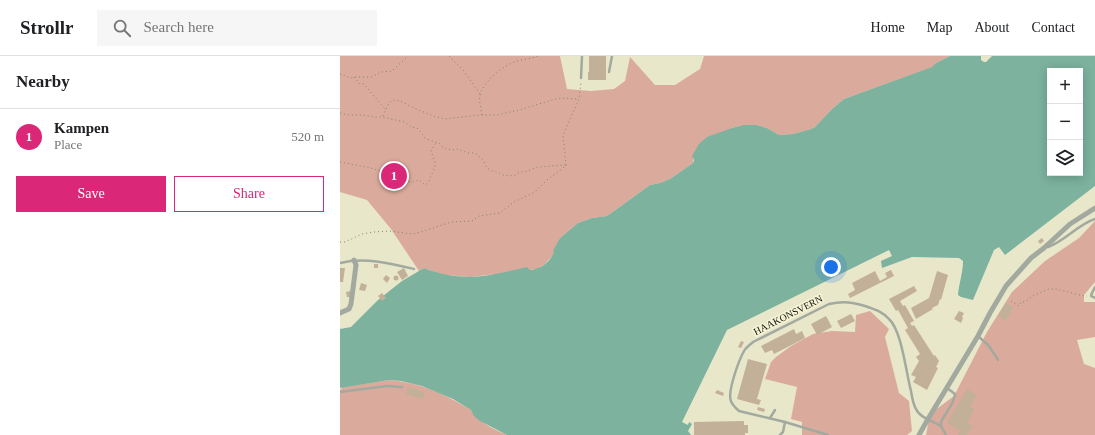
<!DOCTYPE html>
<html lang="en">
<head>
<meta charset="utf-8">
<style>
	body { margin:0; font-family:Georgia,serif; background:#f6f6f6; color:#202124 }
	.controls { position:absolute; right:12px; top:12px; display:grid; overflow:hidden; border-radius:0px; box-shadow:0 2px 10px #0003 }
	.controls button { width:36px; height:36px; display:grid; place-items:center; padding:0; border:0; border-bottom:1px solid #e0e0e0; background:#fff; color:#202124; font:20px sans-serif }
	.you { position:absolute; left:491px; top:211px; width:14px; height:14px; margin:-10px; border:3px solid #fff; border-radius:50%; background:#1a73e8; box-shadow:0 0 0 6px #1a73e833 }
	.badge { display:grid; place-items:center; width:26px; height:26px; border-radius:50%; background:#db2777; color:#fff; font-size:13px; font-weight:700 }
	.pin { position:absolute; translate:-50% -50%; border:2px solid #fff; box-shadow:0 1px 4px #0006 }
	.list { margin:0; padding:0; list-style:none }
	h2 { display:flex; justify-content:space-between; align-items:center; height:52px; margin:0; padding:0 16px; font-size:17px }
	h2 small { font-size:13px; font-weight:400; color:#757577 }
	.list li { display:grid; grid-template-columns:26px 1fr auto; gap:12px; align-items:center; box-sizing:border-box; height:56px; padding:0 16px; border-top:1px solid #e0e0e0 }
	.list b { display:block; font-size:15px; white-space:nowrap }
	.list p { margin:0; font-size:13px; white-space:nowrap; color:#757577 }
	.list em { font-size:13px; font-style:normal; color:#757577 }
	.actions { display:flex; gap:8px; padding:12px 16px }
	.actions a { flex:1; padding:9px 0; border:1px solid #db2777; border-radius:0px; text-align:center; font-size:14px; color:#db2777 }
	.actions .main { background:#db2777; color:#fff }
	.icon { flex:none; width:22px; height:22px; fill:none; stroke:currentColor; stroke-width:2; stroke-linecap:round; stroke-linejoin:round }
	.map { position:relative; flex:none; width:755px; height:379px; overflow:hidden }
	header { display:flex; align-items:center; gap:24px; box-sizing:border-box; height:56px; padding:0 20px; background:#fff; border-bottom:1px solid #e0e0e0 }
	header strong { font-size:19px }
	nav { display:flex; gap:22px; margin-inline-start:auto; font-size:14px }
	.search { width:280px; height:36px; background:#f6f6f6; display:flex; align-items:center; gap:10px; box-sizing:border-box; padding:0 14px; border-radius:0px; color:#757577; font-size:15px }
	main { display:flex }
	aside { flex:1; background:#fff }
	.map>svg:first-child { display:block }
</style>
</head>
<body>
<header>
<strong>Strollr</strong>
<div class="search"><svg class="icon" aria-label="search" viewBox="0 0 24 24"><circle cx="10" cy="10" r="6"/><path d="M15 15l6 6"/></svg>Search here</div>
<nav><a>Home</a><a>Map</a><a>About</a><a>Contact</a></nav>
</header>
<main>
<aside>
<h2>Nearby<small></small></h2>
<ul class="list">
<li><span class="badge">1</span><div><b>Kampen</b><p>Place</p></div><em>520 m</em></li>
</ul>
<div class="actions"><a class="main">Save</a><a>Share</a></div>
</aside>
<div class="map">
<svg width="755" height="379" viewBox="0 0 755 379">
	<rect width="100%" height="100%" fill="#e9e7ca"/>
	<g fill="#daab9c">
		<path d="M0,0H220L227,33L251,35L274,33L285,25L290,1L315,29H335L360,13L364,0H610L596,7L593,11L504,43L492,53L475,71L471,73L453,78L439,79L427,72L417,69H403L392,72L353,102V107L330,123L320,127L310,129L267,160L252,162L238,167L220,182L213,199L205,208L197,213L131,221L103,219L84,212L79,215L51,173L27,144L0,136Z"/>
		<path d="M755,165V226L744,239V246H755V281L737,284L744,308L755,312V379H586L590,358L614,340L647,276L672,236L705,205L739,182Z"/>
		<path d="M530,255L549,273L545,281L559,337L569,345L572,375L567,379H462V366L451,363L457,331L425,323L431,306L436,301L451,290L473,278L492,275L515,276L516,259Z"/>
		<path d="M49,324C82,327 104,338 131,354C139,367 154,373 167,379H0V334L3,331Z"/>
	</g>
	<path fill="#7cb29e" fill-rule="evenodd" d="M610,0H641V4L644,6H646L652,0H755V130L665,199L659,191L654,194L633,244L621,241L618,239C619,227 623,217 623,205L619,202L572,201L542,212L541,205L552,200L549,194L387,274L342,366L348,369L349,366L352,368L348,375L351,379H167L140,365L134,360L131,354L113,343L82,330L61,325L49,324L0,332V273L11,271L38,244L62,225L84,212C122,227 148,220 187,211L190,214C201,213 210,206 214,196L213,195L220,182L238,167L252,162L267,160L310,129L320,127L330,123L353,107L354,104L352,100L359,88L367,81L392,72L403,69H417L427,72L439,79L453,78L471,73L475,71L492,53L504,43L592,11L596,7ZM710,15H740V117H710Z"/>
	<g fill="#c3b099">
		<path d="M249,0H266V24H248V16H249Z"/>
		<path d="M702,182L704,185L700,188L698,185Z"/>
		<rect x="34" y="208" width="4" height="4"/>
		<path d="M0,212H5L3,226H0Z"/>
		<path d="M64,212L68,220L62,224L57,216Z"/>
		<path d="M551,214L554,220L510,242L508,238L515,234L512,227L535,215L540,225L547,221L545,217Z"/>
		<path d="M597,215L608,219L601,244L600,243L598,249L592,252L593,253L576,263L571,252L589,242Z"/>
		<path d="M46,219L50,222L47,227L43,223Z"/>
		<circle cx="56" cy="222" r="2.5"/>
		<path d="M21,227L27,229L25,235L19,234Z"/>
		<path d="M574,230L577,235L560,245L563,250L565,249L574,265L570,267L572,270L574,269L594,300L595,299L599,305L596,311L598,312L587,334L573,326L576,321L571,319L579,305L576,301L580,298L565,274L568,272L558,254L556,255L549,243Z"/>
		<path d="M10,235L11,241H7L6,236Z"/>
		<path d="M42,237L46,242L42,245L38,240Z"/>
		<path d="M666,247L673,251L666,265L658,260Z"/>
		<path d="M619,255L624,257L622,261L623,262L621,267L614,263Z"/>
		<path d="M511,258L515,265L501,272L497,265Z"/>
		<path d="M486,260L492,271L477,279L471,268Z"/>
		<path d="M454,273L456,278L462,275L465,282L434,298L432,294L425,297L421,290Z"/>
		<path d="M401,285L404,286L401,292L398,291Z"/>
		<path d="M408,303L427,308L417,343L421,344L419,349L397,343Z"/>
		<path d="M68,331L85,336L83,343L66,338Z"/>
		<path d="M627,333L637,339L630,350L634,353L627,367L633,370L627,379H618L620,375L607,367Z"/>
		<path d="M377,334L384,337L383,340L375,337Z"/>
		<path d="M418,351L425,353L424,356L417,354Z"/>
		<path d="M404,365V369H408V377H405V379H354V366Z"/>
	</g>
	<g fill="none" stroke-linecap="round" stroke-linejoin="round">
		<g stroke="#82816d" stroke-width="1" stroke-dasharray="1 3" stroke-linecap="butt">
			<path d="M109,0L123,14L140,38"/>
			<path d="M0,18L11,22L14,21H32L41,16L52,15L68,0"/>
			<path d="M14,21L20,28H24L45,53"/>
			<path d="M0,57L8,59H23L35,61H42L65,66L71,71L77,72L86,83L99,87L101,90L106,93L113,94L117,93L128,97H135L143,104L147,112L152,115H155L163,119L174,120L180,116H184L198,111L226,109"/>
			<path d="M142,59C141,53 139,46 140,40C142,26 164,9 177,5C184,3 191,3 198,0"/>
			<path d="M43,60L49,47L52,44L60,45L76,53L96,61L105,63L140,59H157L179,54L212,44L221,42L238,43"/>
			<path d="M0,106L31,112L49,118L62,125L73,126L79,124L85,129L88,127L95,111V107L91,95L96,87"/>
			<path d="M0,186H5L22,178L34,176L49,175L72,178L81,176L111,166L132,165L139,160L160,157L174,146L195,136L207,124L223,112L226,109L223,79L239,43L241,26"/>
			<path d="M671,245L679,250L681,246H685L693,240L709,233H716L744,240H747"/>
		</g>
		<g stroke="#a2a99f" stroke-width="2.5">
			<path d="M269,16L272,0"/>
			<path d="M241,22L242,0"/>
			<path d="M708,191C725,185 737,169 755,163"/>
			<path d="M0,207C25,201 49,207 74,213"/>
			<path d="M755,231L752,237L751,240L755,242"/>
			<path d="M638,280L649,290L658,304"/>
			<path d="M0,336L47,330L62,331"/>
			<path d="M430,362L435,354"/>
			<path d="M440,379L443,376L445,366"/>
			<path d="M488,379L445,366L399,355C396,352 392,349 391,345C387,336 399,304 404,295C406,291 410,289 413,286L489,248C503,245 513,246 528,251C536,254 543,256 549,263C562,275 566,317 571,335C572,341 573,348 576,353C580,362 593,365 601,370"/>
			<path d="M606,379L601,370V366C605,357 614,349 615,338L607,332"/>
		</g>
		<g stroke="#a2a99f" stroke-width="5">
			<path d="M0,257L9,253L11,248L16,209L14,204"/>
			<path d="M579,379L588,363L638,280L650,257L666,230L691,202L704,192L730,168L755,152"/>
		</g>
	</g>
	<g text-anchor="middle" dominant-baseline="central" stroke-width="3" stroke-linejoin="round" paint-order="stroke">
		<g font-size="10" fill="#131309" stroke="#f6f4d7">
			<text transform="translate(448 259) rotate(-27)">HAAKONSVERN</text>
		</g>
	</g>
</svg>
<div class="controls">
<button>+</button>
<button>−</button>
<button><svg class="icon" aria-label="layers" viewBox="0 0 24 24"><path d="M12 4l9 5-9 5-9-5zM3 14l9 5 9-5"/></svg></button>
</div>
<div class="you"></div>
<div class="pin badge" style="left:54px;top:120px">1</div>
</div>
</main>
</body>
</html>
